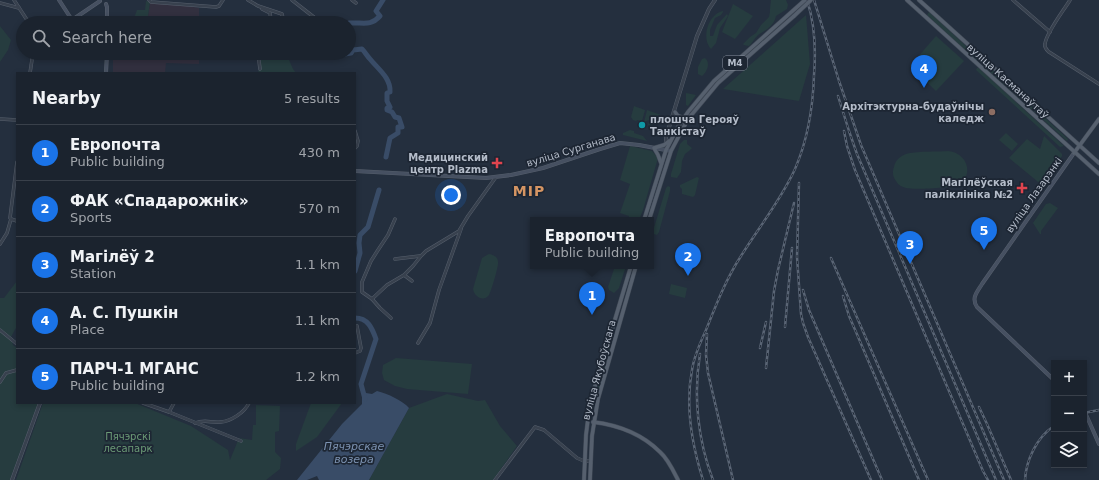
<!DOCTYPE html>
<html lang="en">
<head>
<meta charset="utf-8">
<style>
	body { margin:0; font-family:"DejaVu Sans",sans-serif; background:#282f3a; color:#f1f3f6 }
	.controls { position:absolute; right:12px; bottom:12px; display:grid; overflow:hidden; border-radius:0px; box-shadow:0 2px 6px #0003 }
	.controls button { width:36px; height:36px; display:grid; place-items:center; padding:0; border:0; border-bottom:1px solid #39404a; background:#1b232e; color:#f1f3f6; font:20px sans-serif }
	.you { position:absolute; left:451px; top:195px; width:14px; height:14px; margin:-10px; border:3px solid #fff; border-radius:50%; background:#1a73e8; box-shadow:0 0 0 6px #1a73e833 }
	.badge { display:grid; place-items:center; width:26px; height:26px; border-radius:50%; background:#1a73e8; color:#fff; font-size:13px; font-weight:700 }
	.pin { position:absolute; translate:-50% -33px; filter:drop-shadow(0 1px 2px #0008) }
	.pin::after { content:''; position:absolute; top:21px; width:14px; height:12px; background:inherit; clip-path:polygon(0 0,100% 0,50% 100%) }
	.popup { position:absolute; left:530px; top:217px; width:124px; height:52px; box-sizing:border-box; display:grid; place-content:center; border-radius:0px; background:#1b232e; filter:drop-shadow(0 1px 3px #0005); font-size:13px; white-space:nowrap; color:#a0a4aa }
	.popup b { font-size:15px; color:#f1f3f6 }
	.popup::after { content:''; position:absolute; left:50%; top:100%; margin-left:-8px; border:8px solid transparent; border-top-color:#1b232e }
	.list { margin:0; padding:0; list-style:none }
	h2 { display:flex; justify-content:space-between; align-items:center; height:52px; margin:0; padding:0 16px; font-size:17px }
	h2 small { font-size:13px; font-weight:400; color:#a0a4aa }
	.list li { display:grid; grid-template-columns:26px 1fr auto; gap:12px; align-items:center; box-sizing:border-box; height:56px; padding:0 16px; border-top:1px solid #39404a }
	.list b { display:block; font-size:15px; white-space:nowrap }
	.list p { margin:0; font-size:13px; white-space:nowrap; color:#a0a4aa }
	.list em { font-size:13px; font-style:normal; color:#a0a4aa }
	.icon { flex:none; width:22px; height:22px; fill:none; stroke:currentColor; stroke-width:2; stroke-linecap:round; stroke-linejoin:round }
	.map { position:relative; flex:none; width:1099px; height:480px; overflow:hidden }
	.search { position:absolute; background:#1b232e; box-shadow:0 2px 6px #0003; left:16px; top:16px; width:340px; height:44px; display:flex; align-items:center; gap:10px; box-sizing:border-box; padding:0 14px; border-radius:22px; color:#a0a4aa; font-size:15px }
	.panel { position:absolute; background:#1b232e; box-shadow:0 2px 6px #0003; left:16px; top:72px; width:340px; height:332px; border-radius:0px }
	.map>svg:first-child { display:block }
</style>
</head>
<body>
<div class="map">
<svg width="1099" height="480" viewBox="0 0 1099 480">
	<rect width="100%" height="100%" fill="#242f3e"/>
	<g fill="#32303f">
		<path d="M150,2L183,5L199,8V23H147Z"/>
		<path d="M113,53H199V64L166,63L165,73H113Z"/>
	</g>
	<g fill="#263c3f">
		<path d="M771,0H786L788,5L787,9L776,16C774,26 766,30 758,35C755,38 752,43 749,46L744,45L743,44L750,37L756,33L761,25L769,17L770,12V9Z"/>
		<path d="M146,1L150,2L147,23H110V19L134,18L137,10H145Z"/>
		<path d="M733,4L753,16L735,39L722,32Z"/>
		<path d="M723,11V12L721,15L715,18L710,30V36H713L717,25L727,14L728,16L720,28L716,43L711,49C701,38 708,14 723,11Z"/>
		<path d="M929,12L978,57V59L976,60L927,15Z"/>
		<path d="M806,15L810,64L799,101L723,89Z"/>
		<path d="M0,26L11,40L8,50L0,62Z"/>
		<path d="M936,36L964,61L936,91L910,66Z"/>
		<path d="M269,53H286L293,69L296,73H258L262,56Z"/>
		<path d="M705,58C711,63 707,72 702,76L698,74V67L702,59Z"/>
		<path d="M985,63L1068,139L1067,141L983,66V64Z"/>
		<path d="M977,68H979L1064,146L1060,147L976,70Z"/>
		<path d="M686,93L696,95L688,106L686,105Z"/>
		<path d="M634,106L645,110L642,121L637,120L636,121L633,120L631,117Z"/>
		<path d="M647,110L661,115L644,122Z"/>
		<path d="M662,116H663L661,121L651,126L648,125L649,122Z"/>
		<path d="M630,130L634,131V133L643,136L647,141L623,135V133Z"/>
		<path d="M1006,133L1018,144L1012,151L999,140Z"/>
		<path d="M1044,136L1062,154V156L1043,186L1009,158L1027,139L1040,149Z"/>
		<path d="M684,140H687V144L692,148L689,151L685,154L682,161L681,172L677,178L671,177V174L680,144Z"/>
		<path d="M630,146L652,151L658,158L643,210L639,220H628L629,216L620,213L630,184L620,180Z"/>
		<path d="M948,151C965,152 975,172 960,184C953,188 914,190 906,188C902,187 898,185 896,181C893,177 892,172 894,167C895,161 900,156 906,154C915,151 937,152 948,151Z"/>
		<path d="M697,177L699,178L695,195L693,197L682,194V189L680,187V185Z"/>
		<path d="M668,186L670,187V191L659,232L657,235L654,234L653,231L666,188Z"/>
		<path d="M1050,203L1058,208L1041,231V234H1040L1033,223L1046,204Z"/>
		<path d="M489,254C494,255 498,257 498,262C499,265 491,292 489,295C483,303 474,296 473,289L482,258L487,255Z"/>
		<path d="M615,266H626L619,288L614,293L609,290L608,287Z"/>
		<path d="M17,281V326L11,337L13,345L17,348V403H38L10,480H0V298H4Z"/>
		<path d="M671,284L687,288L685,298L669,294Z"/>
		<path d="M610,345H611L593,410H592L597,389Z"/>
		<path d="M396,358L472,364L468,394L407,389L395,386L384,380L382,373L383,365Z"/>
		<path d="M447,394L478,401L485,400L500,426L517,446L493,480H369L409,408Z"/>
		<path d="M43,403H135L191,426L228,450L230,460L239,438L252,440L253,425H256V405L280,406L279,431L275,432V452L281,458L280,469L266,480H16Z"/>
		<path d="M311,403H342L317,437L296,451V444Z"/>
	</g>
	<path fill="#394c67" d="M377,391C388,394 402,400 409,408L369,480H319L317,476L307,480H297L342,424L362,404V396L364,394L366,393L372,394Z"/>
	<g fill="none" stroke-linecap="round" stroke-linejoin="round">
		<g stroke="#394c67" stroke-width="5">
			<path d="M349,23C363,22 370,27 380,16L376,11L383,0"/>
			<path d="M342,53L345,54L351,53L353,50L362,49C365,52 367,56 370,59C378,69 391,78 390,92L387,93V101L390,107L387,108V110L392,112L395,117L399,118L402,127H398V133L390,138L386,157"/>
			<path d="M355,271L360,253L359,243L360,235L368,227L379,190"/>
			<path d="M355,318C368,318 372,328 376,339L361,384L365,399"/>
		</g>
		<g stroke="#565f6c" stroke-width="3.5">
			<g id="minor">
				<path d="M14,0L29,23"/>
				<path d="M149,0L151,2L216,7L219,6L223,0"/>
				<path d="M248,0L258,6L282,14L284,23"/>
				<path d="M292,0L315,18"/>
				<path d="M352,0L356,3"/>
				<path d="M1013,0L1050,32"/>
				<path d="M1070,0C1064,10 1046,33 1045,44C1044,48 1047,50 1049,52L1099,84"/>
				<path d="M0,3L19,8"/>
				<path d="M262,9L270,13L271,20V23"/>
				<path d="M258,53L260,69"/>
				<path d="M30,73L33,53"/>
				<path d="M0,119L17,120"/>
				<path d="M355,131L358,141L357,146L355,148"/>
				<path d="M11,219L17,221"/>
				<path d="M395,219L388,235L378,250L371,261L362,282V292L372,299L387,285L404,275L413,266L421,256L426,251L459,231L468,216L496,177"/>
				<path d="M0,244L7,233L11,219L10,218L17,162"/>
				<path d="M395,259L420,256"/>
				<path d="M404,275L412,281"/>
				<path d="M372,299L380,308L391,318"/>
				<path d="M0,330L17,344"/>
				<path d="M418,343L430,323L439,290L461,229"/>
				<path d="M355,353L360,351L361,348L357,326"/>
				<path d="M0,382L6,373L17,370"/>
				<path d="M143,403L169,412L241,441"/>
				<path d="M169,412L174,403"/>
				<path d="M195,423C205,419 211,423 221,422C231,421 244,413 249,403"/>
				<path d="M495,480L535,427L544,430L577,458L584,461H591"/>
			</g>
		</g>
		<g stroke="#565f6c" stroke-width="4">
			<g id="tertiary">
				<path d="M666,145V137L697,36L709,9L715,0"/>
				<path d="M12,480L40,403"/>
			</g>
		</g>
		<g stroke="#565f6c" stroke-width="4">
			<g id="secondary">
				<path d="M59,0L72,20L100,1"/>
				<path d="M106,4L107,7V23"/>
				<path d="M106,73L107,53"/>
				<path d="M355,171L486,178L511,175L543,168L600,149L620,143L639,145L671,151"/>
				<path d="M1054,380L977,307C971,298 977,292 982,284L1074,153"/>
				<path d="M1084,410L1099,444"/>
			</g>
		</g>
		<g stroke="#414a57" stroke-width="4.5">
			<g id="primary">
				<path d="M907,0L1099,174"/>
				<path d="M919,0L1099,163"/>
				<path d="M675,112L678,116L684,118"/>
				<path d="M1074,153L1099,119"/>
				<path d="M661,163L658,155L654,148L664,145L669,141"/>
				<path d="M644,220L666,150L678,127L688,112L714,81L805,0"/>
				<path d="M649,220L671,151L688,119L718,83L794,16"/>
				<path d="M593,422C618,425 642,434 660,452C668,459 673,470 678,480"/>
				<path d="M584,480L586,435L590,403L631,266"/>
				<path d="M590,480L592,436L598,399L636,266"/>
			</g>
		</g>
		<use href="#minor" stroke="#38414e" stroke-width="2.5"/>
		<use href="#tertiary" stroke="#38414e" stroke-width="3"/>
		<use href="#secondary" stroke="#465061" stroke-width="3"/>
		<use href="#primary" stroke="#56606e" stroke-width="3.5"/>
		<g stroke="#5a6575" stroke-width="2.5">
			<g id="rail">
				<path d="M814,0L839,81L861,145L1004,480"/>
				<path d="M838,96L849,131L857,154L996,480"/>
				<path d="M844,131L847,146L855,170L983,471L988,480"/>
				<path d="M799,183L797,257L801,314L803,323L808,337L871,480"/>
				<path d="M831,258L928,480"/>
				<path d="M803,290L809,310L882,480"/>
				<path d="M843,296L849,316L856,332L919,480"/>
				<path d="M785,327L792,248"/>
				<path d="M707,334L706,355L708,373L733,480"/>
				<path d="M760,348L766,322"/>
				<path d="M700,354C693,396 698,441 713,480"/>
				<path d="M766,368L774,291L778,270L794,203"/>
				<path d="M979,407L987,424L1011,480"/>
				<path d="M1084,413L1099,410"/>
				<path d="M703,480C692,445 685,406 692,370C694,356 700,343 706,330C716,305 726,279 741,256C759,227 781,200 795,169C808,139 813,107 814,75C816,50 815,24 807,0"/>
				<path d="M1025,480C1026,460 1037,437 1054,426"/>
			</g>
		</g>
		<use href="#rail" stroke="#1d2633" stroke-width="1" stroke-dasharray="3" stroke-linecap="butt"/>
		<g stroke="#414a57" stroke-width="4.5" stroke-linecap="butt">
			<path id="primary-bridge" d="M794,16L811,0"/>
		</g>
		<use href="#primary-bridge" stroke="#56606e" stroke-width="3.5"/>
	</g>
	<circle fill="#8d6e63" stroke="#1d2633" stroke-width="1.5" cx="992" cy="112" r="4"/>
	<circle fill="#0f9aa8" stroke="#1d2633" stroke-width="1.5" cx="642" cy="125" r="4"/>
	<g fill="#e0444e" stroke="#1d2633" stroke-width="1.5">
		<path d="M495 157h4v4h4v4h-4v4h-4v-4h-4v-4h4z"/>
		<path d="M1020 182h4v4h4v4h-4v4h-4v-4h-4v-4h4z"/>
	</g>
	<g text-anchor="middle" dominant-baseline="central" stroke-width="3.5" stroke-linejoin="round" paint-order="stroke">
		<rect fill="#1d2633" stroke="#878f9c" stroke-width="1" x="723" y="56" width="24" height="14" rx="3"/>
		<g font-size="9" font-weight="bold" fill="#b4bcc9">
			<text x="735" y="63">М4</text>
		</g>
		<g font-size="10" fill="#b4bcc9" stroke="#1d2633">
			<text transform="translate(1008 81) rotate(42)">вуліца Касманаўтаў</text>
			<text transform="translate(571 150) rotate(-17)">вуліца Сурганава</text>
			<text transform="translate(1034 195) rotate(-55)">вуліца Лазарэнкі</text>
			<text transform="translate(599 370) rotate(-75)">вуліца Якубоўскага</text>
		</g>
		<g font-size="10" font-weight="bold" fill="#b4bcc9" stroke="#1d2633" text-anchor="end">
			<text x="984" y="106">Архітэктурна-будаўнічы<tspan x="984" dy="12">каледж</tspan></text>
			<text x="650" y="119" text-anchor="start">плошча Герояў<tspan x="650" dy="12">Танкістаў</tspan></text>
			<text x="488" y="157">Медицинский<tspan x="488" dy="12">центр Plazma</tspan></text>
			<text x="1013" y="182">Магілёўская<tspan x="1013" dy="12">паліклініка №2</tspan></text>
		</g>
		<g font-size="10" fill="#6b9a76" stroke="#1d2633">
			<text x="128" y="436">Пячэрскі<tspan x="128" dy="12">лесапарк</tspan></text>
		</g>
		<g font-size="11" font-style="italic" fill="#7c92b1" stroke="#1d2633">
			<text x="354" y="446">Пячэрскае<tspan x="354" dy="13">возера</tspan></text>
		</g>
		<g font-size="14" font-weight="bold" letter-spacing="1" fill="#d59563" stroke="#1d2633">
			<text x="529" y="191">МІР</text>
		</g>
	</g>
</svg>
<div class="controls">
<button>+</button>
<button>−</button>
<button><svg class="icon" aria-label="layers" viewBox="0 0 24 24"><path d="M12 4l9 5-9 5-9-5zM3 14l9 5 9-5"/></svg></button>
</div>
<div class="you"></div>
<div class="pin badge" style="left:592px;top:315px">1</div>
<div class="popup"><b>Европочта</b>Public building</div>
<div class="pin badge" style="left:688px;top:276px">2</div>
<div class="pin badge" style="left:910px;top:264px">3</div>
<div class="pin badge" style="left:924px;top:88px">4</div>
<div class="pin badge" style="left:984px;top:250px">5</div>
<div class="search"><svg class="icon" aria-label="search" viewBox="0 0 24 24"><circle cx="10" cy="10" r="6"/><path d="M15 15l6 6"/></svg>Search here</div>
<section class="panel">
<h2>Nearby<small>5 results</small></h2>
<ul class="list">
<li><span class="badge">1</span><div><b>Европочта</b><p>Public building</p></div><em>430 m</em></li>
<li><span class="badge">2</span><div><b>ФАК «Спадарожнік»</b><p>Sports</p></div><em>570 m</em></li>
<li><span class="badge">3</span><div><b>Магілёў 2</b><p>Station</p></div><em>1.1 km</em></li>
<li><span class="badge">4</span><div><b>А. С. Пушкін</b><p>Place</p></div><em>1.1 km</em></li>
<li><span class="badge">5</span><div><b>ПАРЧ-1 МГАНС</b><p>Public building</p></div><em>1.2 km</em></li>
</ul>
</section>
</div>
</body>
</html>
